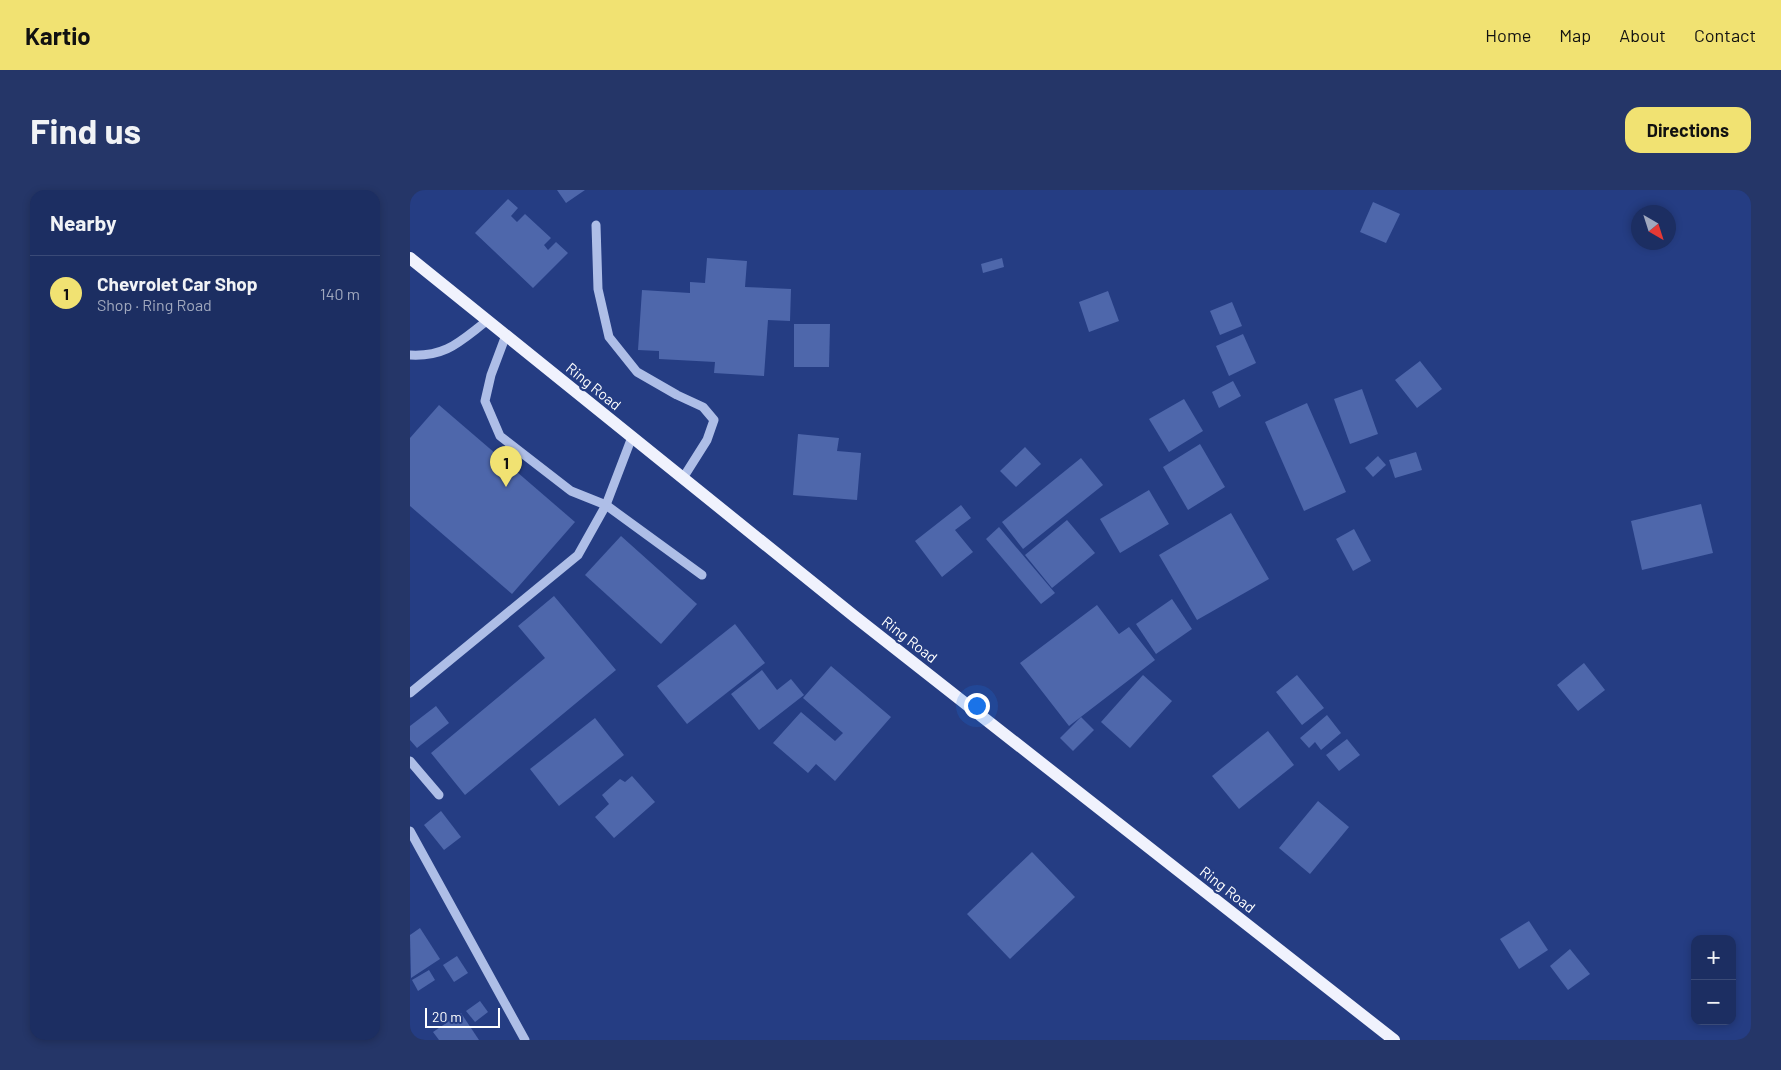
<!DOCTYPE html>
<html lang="en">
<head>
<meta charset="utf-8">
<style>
	body { margin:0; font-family:Barlow,sans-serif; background:#253668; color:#f1f3f6 }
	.controls { position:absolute; right:15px; bottom:15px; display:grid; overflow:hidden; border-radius:10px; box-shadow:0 2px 8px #0003 }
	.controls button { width:45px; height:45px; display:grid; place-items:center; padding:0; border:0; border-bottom:1px solid #3a4a77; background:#1c2e62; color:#f1f3f6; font:25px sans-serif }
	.compass { position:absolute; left:1221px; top:15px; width:45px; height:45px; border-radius:50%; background:#1c2e62; box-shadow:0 2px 8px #0003; rotate:141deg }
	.scale { position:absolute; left:15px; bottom:12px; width:75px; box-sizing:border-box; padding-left:5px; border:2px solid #fff; border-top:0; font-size:14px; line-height:18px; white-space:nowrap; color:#fff; -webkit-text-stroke:4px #253d83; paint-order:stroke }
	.you { position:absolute; left:566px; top:515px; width:18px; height:18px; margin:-12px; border:4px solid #fff; border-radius:50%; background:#1a73e8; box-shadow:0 0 0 8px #1a73e833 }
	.badge { display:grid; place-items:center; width:32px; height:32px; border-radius:50%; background:#f1e272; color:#111; font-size:16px; font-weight:700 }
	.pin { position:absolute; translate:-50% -41px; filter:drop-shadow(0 1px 2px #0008) }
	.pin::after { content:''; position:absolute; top:26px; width:18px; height:15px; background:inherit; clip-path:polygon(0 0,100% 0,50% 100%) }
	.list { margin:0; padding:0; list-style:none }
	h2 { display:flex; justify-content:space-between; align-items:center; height:65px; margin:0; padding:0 20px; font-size:21px }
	h2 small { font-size:16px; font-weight:400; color:#a0a8be }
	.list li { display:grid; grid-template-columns:32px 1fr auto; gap:15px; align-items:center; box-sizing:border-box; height:75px; padding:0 20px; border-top:1px solid #3a4a77 }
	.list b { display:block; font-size:19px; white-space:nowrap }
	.list p { margin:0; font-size:16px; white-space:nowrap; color:#a0a8be }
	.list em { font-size:16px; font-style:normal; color:#a0a8be }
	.map { position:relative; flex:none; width:1341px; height:850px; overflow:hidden; border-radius:15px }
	header { display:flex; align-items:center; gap:30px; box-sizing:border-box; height:70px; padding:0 25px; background:#f1e272; color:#111 }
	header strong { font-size:24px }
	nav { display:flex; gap:28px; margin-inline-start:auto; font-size:18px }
	.intro { display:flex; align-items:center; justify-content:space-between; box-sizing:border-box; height:120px; padding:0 30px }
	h1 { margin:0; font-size:35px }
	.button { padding:12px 22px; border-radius:15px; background:#f1e272; color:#111; font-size:18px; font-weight:700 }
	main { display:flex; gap:30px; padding:0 30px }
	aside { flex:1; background:#1c2e62; border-radius:15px; box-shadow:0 2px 8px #0003 }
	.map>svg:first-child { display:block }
</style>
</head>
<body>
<header>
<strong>Kartio</strong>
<nav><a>Home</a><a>Map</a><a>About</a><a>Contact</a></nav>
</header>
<div class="intro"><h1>Find us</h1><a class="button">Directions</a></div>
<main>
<aside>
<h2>Nearby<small></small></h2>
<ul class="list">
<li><span class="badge">1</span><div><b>Chevrolet Car Shop</b><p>Shop · Ring Road</p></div><em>140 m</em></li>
</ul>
</aside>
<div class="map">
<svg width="1341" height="850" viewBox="0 0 1341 850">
	<rect width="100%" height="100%" fill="#253d83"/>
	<g fill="#4e67ab">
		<path d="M147,0H175L156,13Z"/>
		<path d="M98,9L108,18L101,26L107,32L115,24L141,48L134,55L138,60L146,52L158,63L123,98L65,43Z"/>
		<path d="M963,12L990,24L976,53L950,42Z"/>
		<path d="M297,68L337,71L335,97L381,99L380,131L358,130L354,186L304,183L305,172L249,169V161L228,160L232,100L280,103V92L295,93Z"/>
		<path d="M592,68L594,77L573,83L571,74Z"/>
		<path d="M698,101L709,131L679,142L669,112Z"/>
		<path d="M822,112L832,136L810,145L800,121Z"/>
		<path d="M384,134H420L419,177H384Z"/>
		<path d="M833,144L846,173L819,186L806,156Z"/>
		<path d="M1010,171L1032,199L1007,218L985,190Z"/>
		<path d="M823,191L831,206L809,218L802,202Z"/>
		<path d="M952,199L968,244L940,254L924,209Z"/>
		<path d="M774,209L793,241L759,262L739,229Z"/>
		<path d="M897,213L936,302L894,321L855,232Z"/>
		<path d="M29,215L165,332L102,404L0,316V248Z"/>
		<path d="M388,244L429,248L427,261L451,263L447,310L383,305Z"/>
		<path d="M790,254L815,297L778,320L753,277Z"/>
		<path d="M615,257L631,274L606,297L590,281Z"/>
		<path d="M1006,262L1012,280L985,288L979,270Z"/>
		<path d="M968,266L976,275L963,287L955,278Z"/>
		<path d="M671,268L693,295L613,359L592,332Z"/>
		<path d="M739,300L759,334L710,363L690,329Z"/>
		<path d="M1291,314L1303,363L1232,380L1221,331Z"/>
		<path d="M551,315L561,328L545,340L563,362L532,387L505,351Z"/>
		<path d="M821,323L859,389L787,430L749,365Z"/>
		<path d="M657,330L685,363L642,398L615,365Z"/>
		<path d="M589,337L645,403L631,414L576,349Z"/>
		<path d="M944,339L961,371L943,381L926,349Z"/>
		<path d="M211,346L287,414L251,454L175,385Z"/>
		<path d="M144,406L206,480L55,605L21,563L135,468L108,436Z"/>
		<path d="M762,409L782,439L746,464L726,434Z"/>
		<path d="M687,415L709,444L719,437L745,470L659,536L610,473Z"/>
		<path d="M325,434L355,473L277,534L247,496Z"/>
		<path d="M1174,473L1195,500L1168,521L1147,495Z"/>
		<path d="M421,476L481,527L425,591L406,574L398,583L363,553L391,522L425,551L433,543L393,508Z"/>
		<path d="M352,480L367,500L381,489L394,505L349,540L321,504Z"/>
		<path d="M733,485L762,511L720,558L691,532Z"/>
		<path d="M887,485L914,518L892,535L866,502Z"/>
		<path d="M26,516L39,533L7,558L0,550V536Z"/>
		<path d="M917,525L931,543L911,560L905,552L899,558L890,548Z"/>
		<path d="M671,527L684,540L663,561L650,548Z"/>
		<path d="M185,528L214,565L149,616L120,579Z"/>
		<path d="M858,541L884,575L829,619L802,586Z"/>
		<path d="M937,549L950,565L929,581L916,565Z"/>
		<path d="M222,586L245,612L204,648L185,627L199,614L192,605L210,589L215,592Z"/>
		<path d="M908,611L939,637L900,684L869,658Z"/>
		<path d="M31,621L51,647L34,660L14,635Z"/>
		<path d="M622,662L665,707L600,769L557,724Z"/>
		<path d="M1119,731L1138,760L1109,779L1090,749Z"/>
		<path d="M10,738L30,769L1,788L0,745Z"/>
		<path d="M1160,759L1180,784L1158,800L1140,776Z"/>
		<path d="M47,766L58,783L44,792L33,775Z"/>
		<path d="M19,780L25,790L8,801L2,790Z"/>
		<path d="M70,811L78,822L65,832L56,821Z"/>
		<path d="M51,823L69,850H29L23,842Z"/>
	</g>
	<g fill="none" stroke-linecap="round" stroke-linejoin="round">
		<g stroke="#aebee7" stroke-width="9">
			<path d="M186,35L188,99L199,147L227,182L267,205L293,217L304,230L297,250L273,288"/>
			<path d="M96,145L81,185L75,211L90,246L161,301L196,315L292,385"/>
			<path d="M0,165C37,167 50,151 78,130"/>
			<path d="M0,503L168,365L196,315L222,247"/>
			<path d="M0,571L29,605"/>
			<path d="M0,641L115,850"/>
		</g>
		<path stroke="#f0f2fd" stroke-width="12" d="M0,68L444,426L984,850"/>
	</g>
	<g text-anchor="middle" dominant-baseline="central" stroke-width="4.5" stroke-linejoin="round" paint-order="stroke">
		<g font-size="15" fill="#fff" stroke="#253d83">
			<text transform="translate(184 196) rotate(39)">Ring Road</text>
			<text transform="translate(500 449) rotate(38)">Ring Road</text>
			<text transform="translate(818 699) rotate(38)">Ring Road</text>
		</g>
	</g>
</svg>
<div class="controls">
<button>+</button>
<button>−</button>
</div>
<svg class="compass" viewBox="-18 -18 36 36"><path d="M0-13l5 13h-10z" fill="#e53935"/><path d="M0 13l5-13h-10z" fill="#a0a8be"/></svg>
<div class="scale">20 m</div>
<div class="you"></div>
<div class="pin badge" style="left:96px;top:297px">1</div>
</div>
</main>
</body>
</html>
